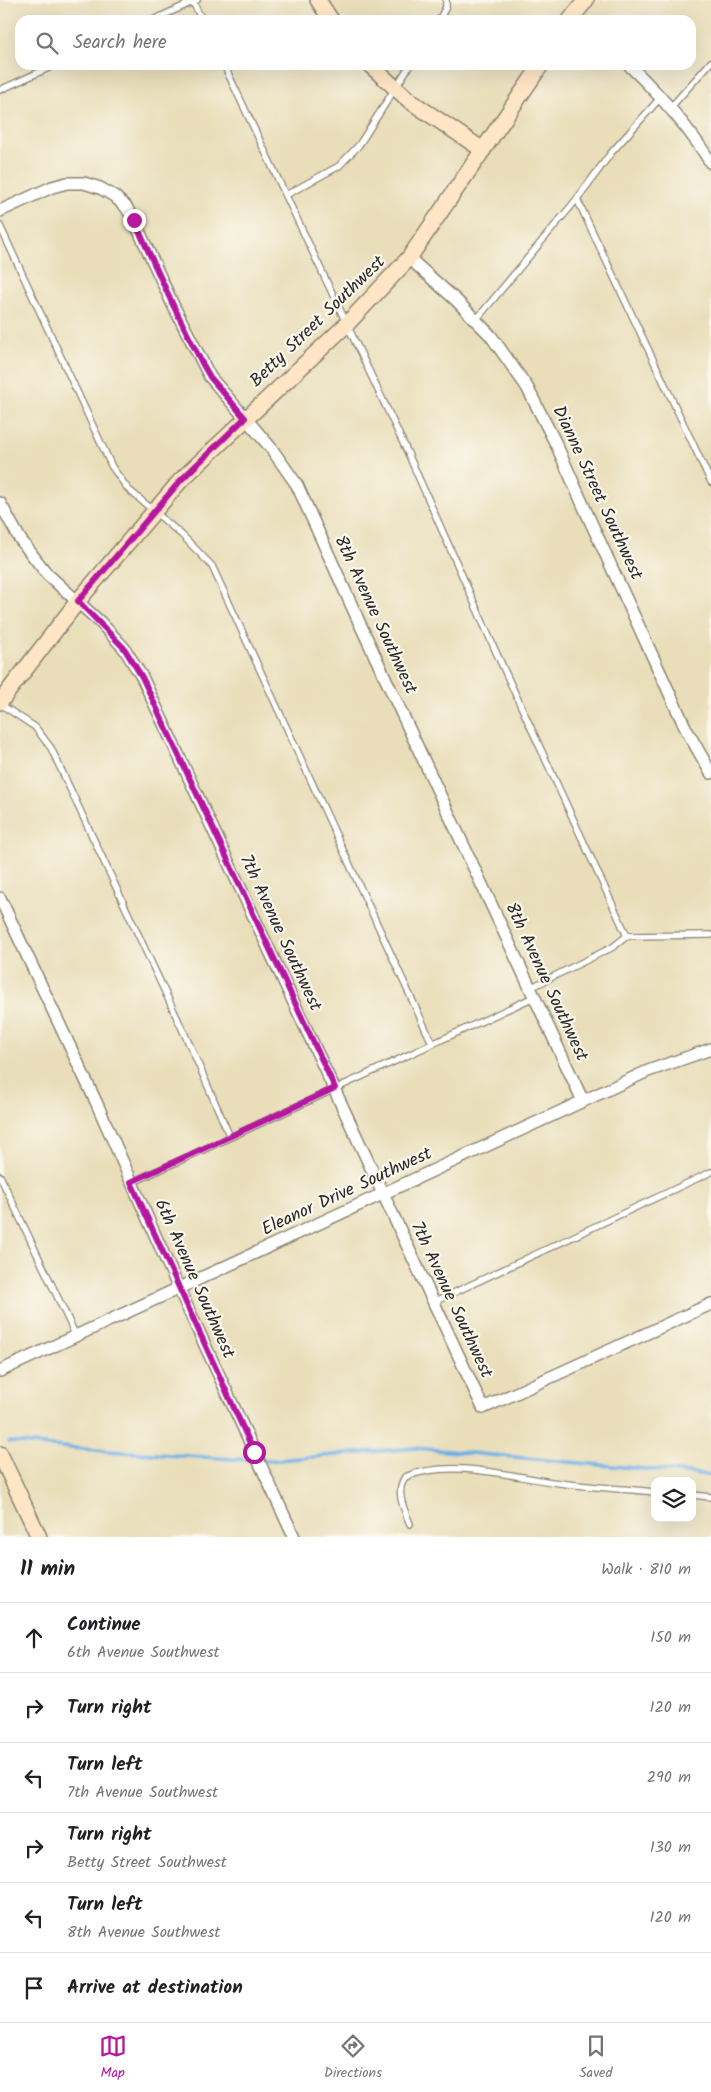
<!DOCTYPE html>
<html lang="en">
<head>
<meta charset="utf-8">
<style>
	body { margin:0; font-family:Kalam,sans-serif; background:#f6f6f6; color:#202124 }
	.controls { position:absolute; right:15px; bottom:15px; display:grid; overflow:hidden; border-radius:10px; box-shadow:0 5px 20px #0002 }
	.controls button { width:45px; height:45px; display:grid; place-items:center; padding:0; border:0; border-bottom:1px solid #e0e0e0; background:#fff; color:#202124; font:25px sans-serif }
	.stop { position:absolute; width:15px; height:15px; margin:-11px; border:4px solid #b5179e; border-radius:50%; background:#fff }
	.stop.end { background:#b5179e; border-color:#fff; box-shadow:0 1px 5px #0008 }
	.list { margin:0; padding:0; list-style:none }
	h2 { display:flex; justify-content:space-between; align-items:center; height:65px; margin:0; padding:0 20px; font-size:21px }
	h2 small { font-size:16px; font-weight:400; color:#757577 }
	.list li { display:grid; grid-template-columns:32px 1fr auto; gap:15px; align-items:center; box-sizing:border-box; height:70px; padding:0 20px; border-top:1px solid #e0e0e0 }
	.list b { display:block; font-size:19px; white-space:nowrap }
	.list p { margin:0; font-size:16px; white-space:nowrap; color:#757577 }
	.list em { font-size:16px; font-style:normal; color:#757577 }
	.icon { flex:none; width:28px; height:28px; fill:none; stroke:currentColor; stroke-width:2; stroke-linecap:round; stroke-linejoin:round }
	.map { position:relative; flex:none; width:711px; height:1537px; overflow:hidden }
	.search { position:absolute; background:#fff; box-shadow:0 5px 20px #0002; left:15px; right:15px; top:15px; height:55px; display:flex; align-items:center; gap:12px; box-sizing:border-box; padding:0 18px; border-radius:15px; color:#757577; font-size:19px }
	.sheet { height:485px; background:#fff }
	nav { display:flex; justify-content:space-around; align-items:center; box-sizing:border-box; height:70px; border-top:1px solid #e0e0e0; background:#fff; font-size:14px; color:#757577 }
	nav a { display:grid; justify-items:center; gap:2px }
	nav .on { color:#b5179e }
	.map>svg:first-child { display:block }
</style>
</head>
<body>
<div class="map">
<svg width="711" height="1537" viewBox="0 0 711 1537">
	<rect width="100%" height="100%" fill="#fbf7ec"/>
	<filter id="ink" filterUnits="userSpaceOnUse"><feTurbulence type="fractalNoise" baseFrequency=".02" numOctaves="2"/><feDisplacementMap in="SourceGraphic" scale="10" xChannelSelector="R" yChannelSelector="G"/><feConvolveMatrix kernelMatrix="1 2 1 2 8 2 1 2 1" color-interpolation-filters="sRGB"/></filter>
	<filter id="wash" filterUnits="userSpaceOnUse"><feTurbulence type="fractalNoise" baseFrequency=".0096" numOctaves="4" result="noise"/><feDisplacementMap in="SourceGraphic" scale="20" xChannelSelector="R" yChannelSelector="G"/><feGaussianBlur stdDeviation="1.12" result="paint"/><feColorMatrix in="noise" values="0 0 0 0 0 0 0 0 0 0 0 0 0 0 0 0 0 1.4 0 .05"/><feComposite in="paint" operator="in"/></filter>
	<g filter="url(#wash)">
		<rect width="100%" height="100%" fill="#e9deb9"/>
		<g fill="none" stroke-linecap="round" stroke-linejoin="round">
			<path stroke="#6fb1e4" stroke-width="4" d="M9,1442L106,1451L266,1461L415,1448L711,1475"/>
		</g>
	</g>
	<g filter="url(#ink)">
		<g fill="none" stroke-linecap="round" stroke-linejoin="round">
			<g stroke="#8a8472" stroke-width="8">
				<g id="lane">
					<path d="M193,2L202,20"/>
					<path d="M153,20L197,0"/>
					<path d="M439,20L446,7V0"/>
					<path d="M224,65L406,449L496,652L627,936"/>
					<path d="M0,90L55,65"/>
					<path d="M671,107L711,62"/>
					<path d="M286,195L339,166L359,145L410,65"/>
					<path d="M577,199L711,482"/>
					<path d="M0,226L112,467L128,489L183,536L212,566L432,1043"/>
					<path d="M476,320L577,199L611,153L662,96"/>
					<path d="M0,704L35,727L51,748L193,1052L230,1137"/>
					<path d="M530,988L613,947L627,936L711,935"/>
					<path d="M0,1176L76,1336"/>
					<path d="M131,1183L534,997"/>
					<path d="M434,1302L711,1172"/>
					<path d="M692,1495L711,1497"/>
					<path d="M410,1524C404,1509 395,1492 405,1477C452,1458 511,1477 560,1483C591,1487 623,1489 655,1492"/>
				</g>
			</g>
			<g stroke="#8a8472" stroke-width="14">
				<g id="street">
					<path d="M629,65C660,95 688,126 711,163"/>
					<path d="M0,211L52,187L67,183H84L100,188L114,196L126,207L134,220L173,305L210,377L271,448L297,485L360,624L583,1101"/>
					<path d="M409,258L457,301L491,336L527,387L556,444L588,516L686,729L711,773"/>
					<path d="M0,503L20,539L47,574L100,622L124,648L142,677L483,1408L711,1304"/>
					<path d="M0,898L97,1104L179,1289L294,1537"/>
					<path d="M0,1371L648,1071L711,1049"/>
				</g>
			</g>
			<g stroke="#8a8472" stroke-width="18">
				<g id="secondary">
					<path d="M318,0L331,20"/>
					<path d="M570,20L586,0"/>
					<path d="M370,65L410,101L483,150"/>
					<path d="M0,702L78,601L181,480L346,325L409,258L541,65"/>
					<path d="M0,1454L39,1537"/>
				</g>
			</g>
			<use href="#lane" stroke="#fff" stroke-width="5.5"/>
			<use href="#street" stroke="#fff" stroke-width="11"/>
			<use href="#secondary" stroke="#fee5c5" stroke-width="15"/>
		</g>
	</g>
	<g fill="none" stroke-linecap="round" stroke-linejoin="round" filter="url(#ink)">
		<path stroke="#b5179e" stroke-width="6" d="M134,220L173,305L202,363L210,377L245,418L181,480L78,601L124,648L142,677L335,1088L131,1182L254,1452"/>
	</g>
	<g text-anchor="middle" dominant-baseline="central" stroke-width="4.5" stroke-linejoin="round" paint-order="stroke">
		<g font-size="18" fill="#2b2b2b" stroke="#fbf7ec">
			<text transform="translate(318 322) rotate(-44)">Betty Street Southwest</text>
			<text transform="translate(597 493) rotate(65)">Dianne Street Southwest</text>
			<text transform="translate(375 615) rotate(65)">8th Avenue Southwest</text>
			<text transform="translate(280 933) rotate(65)">7th Avenue Southwest</text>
			<text transform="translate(546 982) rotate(65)">8th Avenue Southwest</text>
			<text transform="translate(347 1192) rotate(-25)">Eleanor Drive Southwest</text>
			<text transform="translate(194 1279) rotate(66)">6th Avenue Southwest</text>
			<text transform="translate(451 1300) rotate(65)">7th Avenue Southwest</text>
		</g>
	</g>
</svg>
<div class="controls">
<button><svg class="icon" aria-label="layers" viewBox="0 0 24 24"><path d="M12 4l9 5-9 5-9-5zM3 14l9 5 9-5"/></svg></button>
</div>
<div class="stop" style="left:254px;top:1452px"></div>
<div class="stop end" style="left:134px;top:220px"></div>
<div class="search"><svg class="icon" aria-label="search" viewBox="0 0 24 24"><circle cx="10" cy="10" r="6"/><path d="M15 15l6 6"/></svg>Search here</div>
</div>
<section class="sheet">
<h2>11 min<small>Walk · 810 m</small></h2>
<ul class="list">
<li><svg class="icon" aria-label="ahead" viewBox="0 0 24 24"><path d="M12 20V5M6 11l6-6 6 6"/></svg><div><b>Continue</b><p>6th Avenue Southwest</p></div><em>150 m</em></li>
<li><svg class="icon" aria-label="right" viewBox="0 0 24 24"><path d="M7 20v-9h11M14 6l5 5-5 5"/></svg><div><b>Turn right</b></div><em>120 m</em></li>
<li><svg class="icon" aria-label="left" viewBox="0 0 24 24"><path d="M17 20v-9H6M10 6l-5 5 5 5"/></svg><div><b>Turn left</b><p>7th Avenue Southwest</p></div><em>290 m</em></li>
<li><svg class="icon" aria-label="right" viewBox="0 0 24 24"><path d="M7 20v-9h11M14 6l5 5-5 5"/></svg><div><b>Turn right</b><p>Betty Street Southwest</p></div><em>130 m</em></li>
<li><svg class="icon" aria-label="left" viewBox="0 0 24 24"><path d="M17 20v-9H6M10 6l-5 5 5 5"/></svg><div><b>Turn left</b><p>8th Avenue Southwest</p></div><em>120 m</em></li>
<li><svg class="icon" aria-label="arrive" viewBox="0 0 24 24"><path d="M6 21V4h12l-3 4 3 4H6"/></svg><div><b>Arrive at destination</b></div></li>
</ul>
</section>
<nav>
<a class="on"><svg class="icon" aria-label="map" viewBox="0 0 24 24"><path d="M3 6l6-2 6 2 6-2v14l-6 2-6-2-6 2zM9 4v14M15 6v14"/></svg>Map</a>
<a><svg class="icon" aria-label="directions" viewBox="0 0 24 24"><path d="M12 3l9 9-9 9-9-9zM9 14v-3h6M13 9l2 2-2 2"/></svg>Directions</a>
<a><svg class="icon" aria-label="saved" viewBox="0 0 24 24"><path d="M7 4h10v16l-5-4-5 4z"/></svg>Saved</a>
</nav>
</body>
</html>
